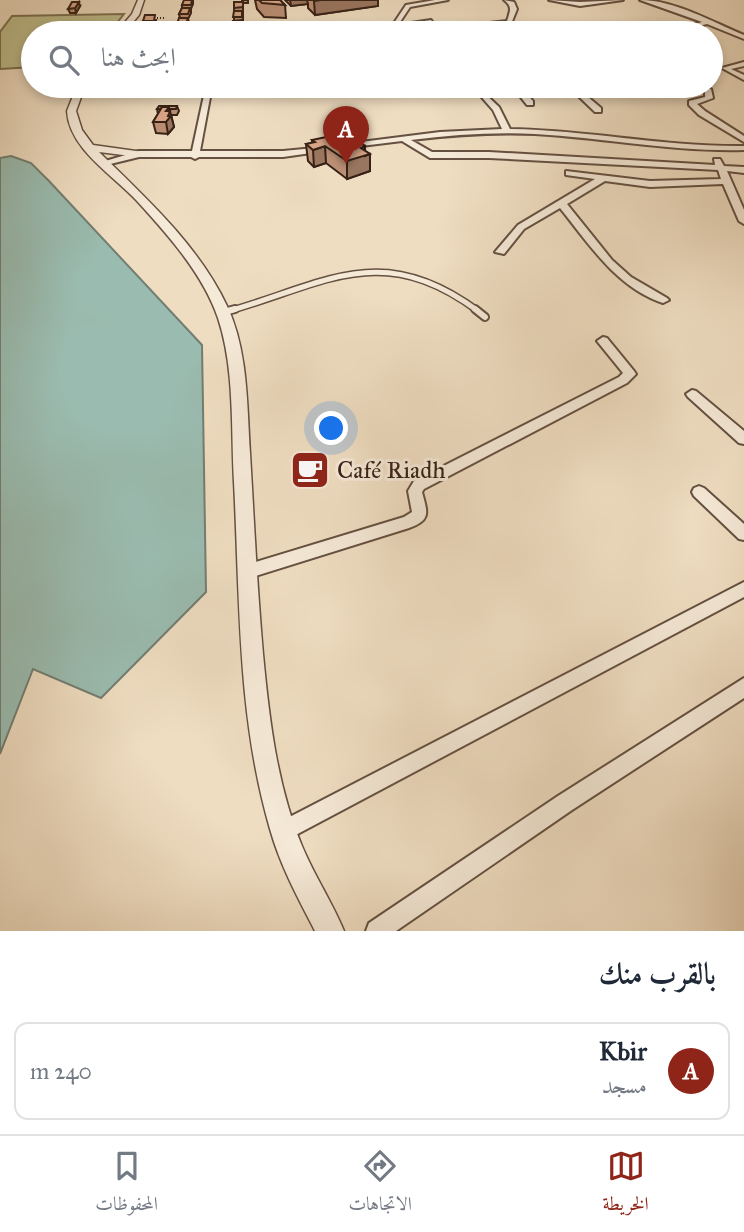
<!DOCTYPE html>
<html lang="ar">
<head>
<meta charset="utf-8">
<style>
	body { margin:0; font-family:"IM FELL Great Primer",Amiri,serif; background:#f2f2f3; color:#1f2937; direction:rtl }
	.you { position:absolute; left:332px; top:429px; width:24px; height:24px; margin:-18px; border:5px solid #fff; border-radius:50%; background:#1a73e8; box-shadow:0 0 0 10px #1a73e833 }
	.badge { display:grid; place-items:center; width:46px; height:46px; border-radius:50%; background:#8f2418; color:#fff; font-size:23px; font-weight:700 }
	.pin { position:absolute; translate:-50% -58px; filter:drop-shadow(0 2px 4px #0008) }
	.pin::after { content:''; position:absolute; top:37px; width:24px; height:21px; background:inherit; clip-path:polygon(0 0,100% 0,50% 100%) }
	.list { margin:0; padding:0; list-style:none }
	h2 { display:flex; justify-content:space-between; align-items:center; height:91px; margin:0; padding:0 28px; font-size:30px }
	h2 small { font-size:23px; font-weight:400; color:#747a83 }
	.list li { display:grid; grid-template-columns:46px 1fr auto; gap:21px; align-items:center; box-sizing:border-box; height:98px; margin:0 14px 14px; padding:0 14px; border:2px solid #e0e1e3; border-radius:14px }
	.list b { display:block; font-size:26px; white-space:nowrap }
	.list p { margin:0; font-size:23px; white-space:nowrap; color:#747a83 }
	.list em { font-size:23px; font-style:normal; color:#747a83 }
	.icon { flex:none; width:38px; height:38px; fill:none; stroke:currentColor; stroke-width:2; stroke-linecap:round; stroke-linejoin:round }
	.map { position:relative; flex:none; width:744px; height:931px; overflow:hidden; direction:ltr }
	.search { position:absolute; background:#fff; box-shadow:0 4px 10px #0003; left:21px; right:21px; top:21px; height:77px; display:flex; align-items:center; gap:18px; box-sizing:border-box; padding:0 24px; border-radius:38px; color:#747a83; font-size:26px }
	.sheet { height:203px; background:#fff }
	nav { display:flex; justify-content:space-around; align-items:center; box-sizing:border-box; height:98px; border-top:2px solid #e0e1e3; background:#fff; font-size:19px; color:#747a83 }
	nav a { display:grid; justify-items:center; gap:4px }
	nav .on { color:#8f2418 }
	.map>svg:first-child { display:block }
</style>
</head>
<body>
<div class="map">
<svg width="744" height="931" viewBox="0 0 744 931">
	<rect width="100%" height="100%" fill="#efddc1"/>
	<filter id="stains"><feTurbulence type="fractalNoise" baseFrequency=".00286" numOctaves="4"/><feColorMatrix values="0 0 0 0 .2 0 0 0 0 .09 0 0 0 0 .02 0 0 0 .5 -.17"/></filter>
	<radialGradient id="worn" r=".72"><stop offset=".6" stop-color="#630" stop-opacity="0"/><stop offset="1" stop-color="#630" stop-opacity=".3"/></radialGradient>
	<path fill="#c0bf8e" stroke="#7c7052" stroke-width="2" d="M124,14L109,33H33V67L0,69V32L12,16Z"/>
	<path fill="#9abcb0" stroke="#727e72" stroke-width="2" d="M11,156L31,163L49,181L202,345L206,592L101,698L33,669L0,754V158Z"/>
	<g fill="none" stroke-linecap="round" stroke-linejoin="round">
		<g stroke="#655041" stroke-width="8">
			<path id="service-far1" d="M229,311C327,283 382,240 478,311"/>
		</g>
		<g stroke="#655041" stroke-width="10">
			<g id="service">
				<path d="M475,309L485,317"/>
				<path d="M224,312L235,309"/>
			</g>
		</g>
		<g stroke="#655041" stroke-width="4">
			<g id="minor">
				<path d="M435,0H448L410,7L398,25L431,20L433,23L366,33H352L392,26L406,5Z"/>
				<path d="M504,0L514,2L517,9L511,24L439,31L436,29L507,21C510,11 513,7 504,0Z"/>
				<path d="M549,0L580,2L623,0L580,6Z"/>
				<path d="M640,0C675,0 712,22 744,35V39L707,24L672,33H663L702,22Z"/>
				<path d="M744,62V66L731,69L744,75V80L722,68Z"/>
				<path d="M206,86H212V88L277,86L273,88L211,92L200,151H283L325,147L329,149L325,151L283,157H199L195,159L191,157H139L102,166V162L139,151H192Z"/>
				<path d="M512,86H519L533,101V105H527Z"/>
				<path d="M568,86H575L601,108V112H595Z"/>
				<path d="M618,86H630L658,94L654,96Z"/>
				<path d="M705,89H711L713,98L697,104L705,111L744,136V142L699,115L689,105V101L705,97Z"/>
				<path d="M482,91L499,107L510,129C588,130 665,147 744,146V150C673,152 605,138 535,134C494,132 452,135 411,140L432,152H489L715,165L714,159H720L724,166L744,167V173L727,171L744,210V224L739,221L723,184L650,187L605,181L567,204L612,260L631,277L667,298L669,300L663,303C617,288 589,244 560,208L524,229L504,254L495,252L518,225L595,179L566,175V171L650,181L721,179L718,170L489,158H430L402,141L345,148L341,146L345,144L440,132L502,129L493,110L478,93Z"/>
				<path d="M603,337L607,338L634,371L636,374L627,383L424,489L422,492C427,512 432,520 409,528L249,578L243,576L241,571L243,566L249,564L404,517L412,512L408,491L414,481L619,377L623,373L597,341Z"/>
				<path d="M692,390L696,391L744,431V444L739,443L688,397L686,394Z"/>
				<path d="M699,486L704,488L744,524V540L739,539L694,496L692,492L694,488Z"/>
				<path d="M744,582V597L290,838L283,841L276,838L273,831L276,824Z"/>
				<path d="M744,678V698L572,810L396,931H366L369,923L558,796Z"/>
			</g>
		</g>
		<g stroke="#655041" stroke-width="3">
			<g id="tertiary">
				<path d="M138,0H144L139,15L124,33H116L132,14Z"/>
				<path d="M77,86H85L76,111L82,130L93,145L143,152L144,154L139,157L99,152C146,198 199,246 227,306C248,350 247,405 250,453C254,520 257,587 263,654C269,718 277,786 302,846C314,875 332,902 344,931H315C298,898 280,865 270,829C237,716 240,598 234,482C231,428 235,369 218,318C203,274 168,235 137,201C113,175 69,149 67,111Z"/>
			</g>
		</g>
		<path stroke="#372116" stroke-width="2" stroke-dasharray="1 2" stroke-linecap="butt" d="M154,18H165"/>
		<use href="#service-far1" stroke="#f5e9d7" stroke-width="5"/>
		<use href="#service" stroke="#f5e9d7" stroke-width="6"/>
		<use href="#minor" fill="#f5e9d7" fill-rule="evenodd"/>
		<use href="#tertiary" fill="#f5e9d7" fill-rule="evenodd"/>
	</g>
	<g fill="#bb9075" stroke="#372116" stroke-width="2">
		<path d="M193,0V4L191,9V13L188,19L189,22L187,29L178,28L177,24L180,18L179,14L182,8V5Z"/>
		<path d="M242,0H248V3H243V31L234,32V8L242,2Z"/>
		<path d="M255,0H280L285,5L286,18L264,17L257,9Z"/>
		<path d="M285,0H378V6L315,15L308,8V4L291,6Z"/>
		<path d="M80,6L76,13H70L68,9Z"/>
		<path d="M156,20L155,26H152L153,29L152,33H140V31L144,25L143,21Z"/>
		<path d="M114,86H165L166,88L165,93L117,95Z"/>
		<path d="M177,106L179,111L177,115H171L174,127L168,134L156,133L153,122L158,114L157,109Z"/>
		<path d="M312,140L365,146V151L370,154V171L347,179L326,163L314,167L308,161L306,144L312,143Z"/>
	</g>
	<g fill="#99765f" stroke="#372116" stroke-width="2">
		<path d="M290,0H307L308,4L291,6Z"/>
		<path d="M321,0H378V6L315,15L314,1Z"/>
		<path d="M79,2L80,6L76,13L75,8Z"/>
		<path d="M169,107L174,127L168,134L166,122V111Z"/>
		<path d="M325,146L326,163L314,167L313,150Z"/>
		<path d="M365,146V156L370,154V171L347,179V161L361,148Z"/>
	</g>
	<g fill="#daa888" stroke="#372116" stroke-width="2">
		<path d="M184,0H192L191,5H182Z"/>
		<path d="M259,0H280L285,5L262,3Z"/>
		<path d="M72,2H79L75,8L68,9Z"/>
		<path d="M234,2H243V7L234,8Z"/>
		<path d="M182,8H190L188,14H179Z"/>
		<path d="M234,11H242V17H233Z"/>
		<path d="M145,15H155L154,21H143Z"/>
		<path d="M179,18H188L186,24H177Z"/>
		<path d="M242,20V27H233V21Z"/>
		<path d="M152,24L150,31H140L141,25Z"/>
		<path d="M176,28H185L182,33H174Z"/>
		<path d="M159,106H177L176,109H169V107H162L161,109H157Z"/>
		<path d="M162,107H169L166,111H170L168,116H171L166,122H153Z"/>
		<path d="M345,133L365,146L361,148L370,154L347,161L325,146L313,150L306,144L315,142L312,140Z"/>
	</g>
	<defs>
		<g id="cafe-square" transform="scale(2.0125)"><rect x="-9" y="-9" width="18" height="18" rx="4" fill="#8f2418" stroke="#f5e9d7"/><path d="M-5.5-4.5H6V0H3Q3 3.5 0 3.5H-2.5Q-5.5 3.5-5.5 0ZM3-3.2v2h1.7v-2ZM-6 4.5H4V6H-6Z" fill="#fff"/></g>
	</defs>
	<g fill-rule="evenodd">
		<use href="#cafe-square" x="310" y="470"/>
	</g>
	<g text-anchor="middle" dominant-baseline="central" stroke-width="6" stroke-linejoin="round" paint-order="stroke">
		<g font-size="24" fill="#372116" stroke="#f5e9d7" text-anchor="start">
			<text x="337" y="470">Café Riadh</text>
		</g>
	</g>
	<rect width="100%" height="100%" filter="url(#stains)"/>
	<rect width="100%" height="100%" fill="url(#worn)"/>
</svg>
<div class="you"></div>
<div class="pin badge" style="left:346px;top:164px">A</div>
<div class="search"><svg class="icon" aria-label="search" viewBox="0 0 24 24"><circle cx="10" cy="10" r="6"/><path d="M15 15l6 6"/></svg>ابحث هنا</div>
</div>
<section class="sheet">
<h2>بالقرب منك<small></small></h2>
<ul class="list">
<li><span class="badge">A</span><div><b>Kbir</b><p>مسجد</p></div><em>240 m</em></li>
</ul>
</section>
<nav>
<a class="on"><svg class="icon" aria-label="map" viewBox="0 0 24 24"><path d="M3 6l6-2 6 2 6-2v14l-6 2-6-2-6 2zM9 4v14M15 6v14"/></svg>الخريطة</a>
<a><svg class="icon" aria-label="directions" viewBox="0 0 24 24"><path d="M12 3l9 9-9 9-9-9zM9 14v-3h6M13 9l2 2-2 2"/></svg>الاتجاهات</a>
<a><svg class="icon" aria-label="saved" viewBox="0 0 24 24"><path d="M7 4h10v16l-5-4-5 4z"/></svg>المحفوظات</a>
</nav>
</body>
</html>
